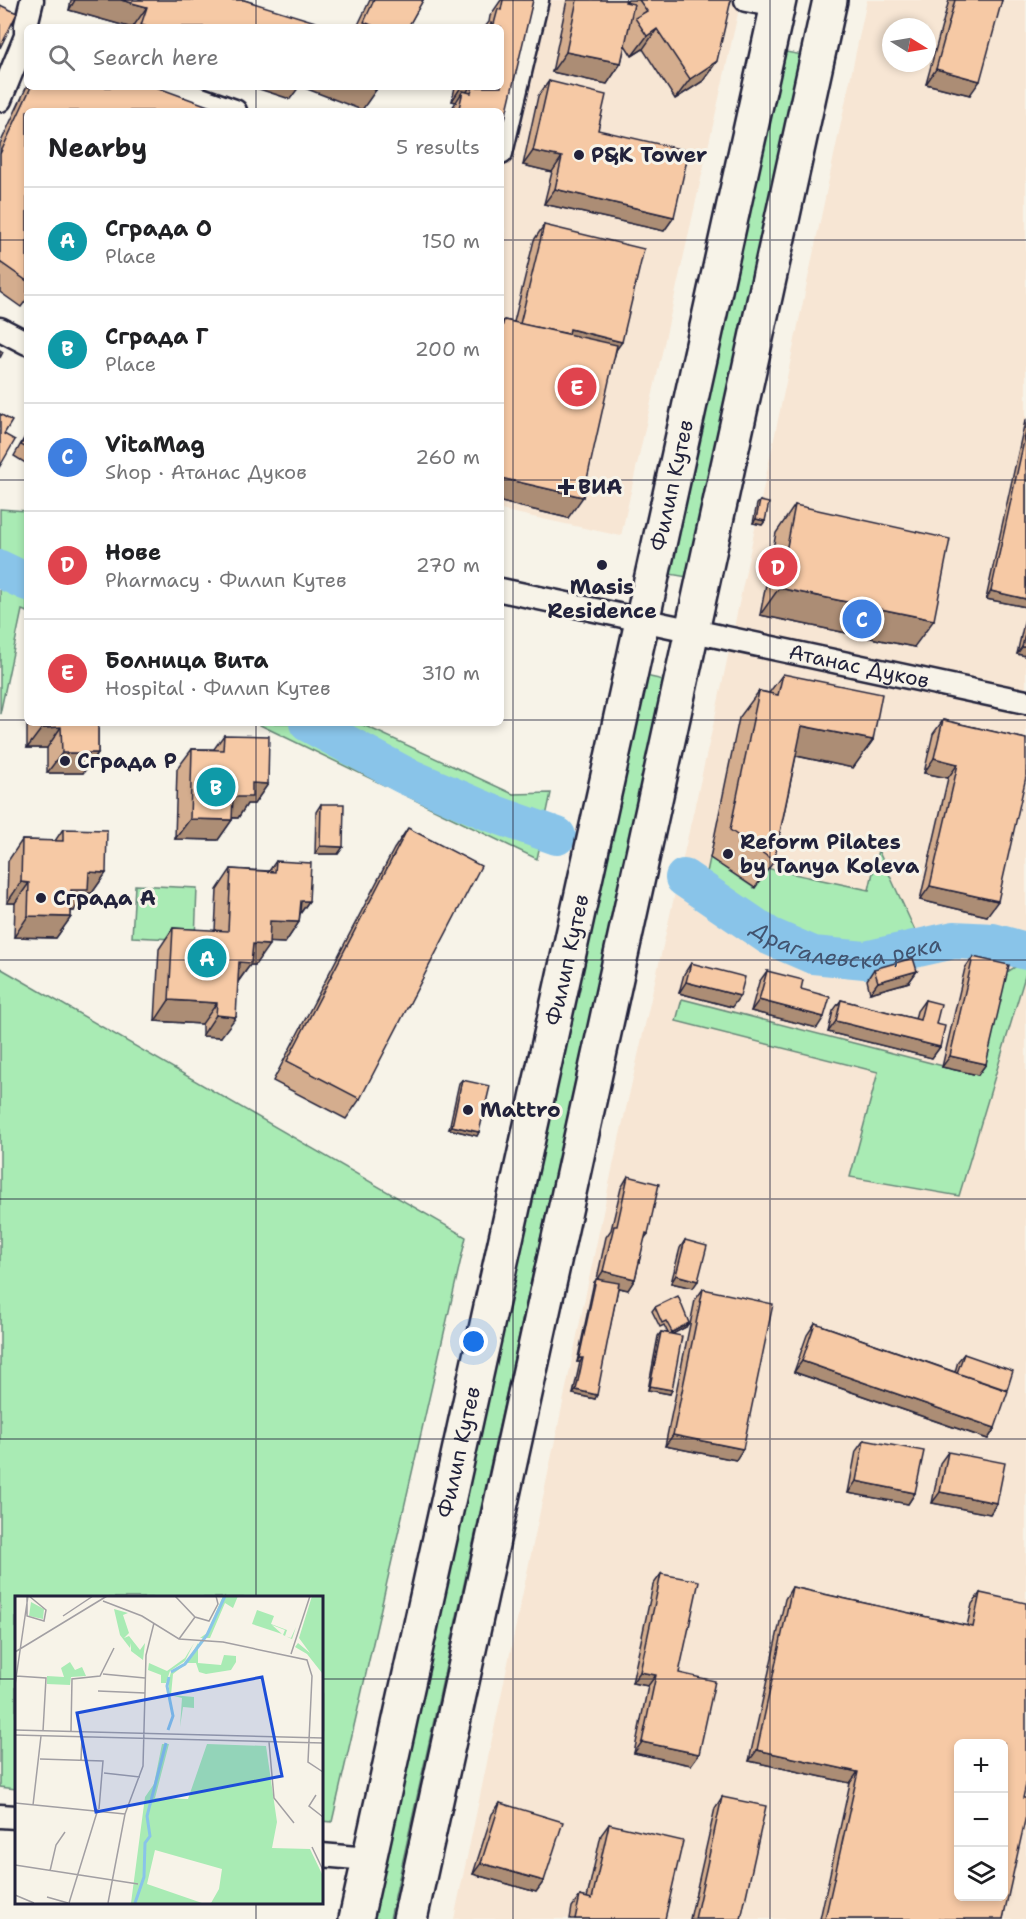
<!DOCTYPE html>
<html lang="en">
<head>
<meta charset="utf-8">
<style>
	body { margin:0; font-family:"Shantell Sans",sans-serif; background:#f6f6f6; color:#202124 }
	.controls { position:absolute; right:18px; bottom:18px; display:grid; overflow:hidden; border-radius:9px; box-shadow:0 3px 9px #0003 }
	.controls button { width:54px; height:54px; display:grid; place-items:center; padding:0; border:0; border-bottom:2px solid #e0e0e0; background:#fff; color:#202124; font:30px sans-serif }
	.compass { position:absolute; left:882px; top:18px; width:54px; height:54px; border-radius:50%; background:#fff; box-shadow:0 3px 9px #0003; rotate:101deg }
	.you { position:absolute; left:474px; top:1342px; width:21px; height:21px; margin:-15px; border:4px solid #fff; border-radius:50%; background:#1a73e8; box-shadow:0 0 0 9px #1a73e833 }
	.badge { display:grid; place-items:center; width:39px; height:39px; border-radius:50%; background:#22223b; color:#fff; font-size:20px; font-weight:700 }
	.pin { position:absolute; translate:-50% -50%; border:3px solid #fff; box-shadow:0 2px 6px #0006 }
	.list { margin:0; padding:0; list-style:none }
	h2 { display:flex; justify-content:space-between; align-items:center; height:78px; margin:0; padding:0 24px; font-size:26px }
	h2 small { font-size:20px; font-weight:400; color:#757577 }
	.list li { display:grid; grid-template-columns:39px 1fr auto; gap:18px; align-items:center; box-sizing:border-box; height:108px; padding:0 24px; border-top:2px solid #e0e0e0 }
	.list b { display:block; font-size:22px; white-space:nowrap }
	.list p { margin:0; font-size:20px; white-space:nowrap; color:#757577 }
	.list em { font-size:20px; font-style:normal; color:#757577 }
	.icon { flex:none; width:33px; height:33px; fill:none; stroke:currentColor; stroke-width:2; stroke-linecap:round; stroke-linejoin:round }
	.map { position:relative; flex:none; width:1026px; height:1919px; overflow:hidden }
	.search { position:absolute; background:#fff; box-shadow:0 3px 9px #0003; left:24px; top:24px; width:480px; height:66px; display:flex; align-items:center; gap:15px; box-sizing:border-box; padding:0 21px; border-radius:9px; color:#757577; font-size:22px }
	.panel { position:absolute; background:#fff; box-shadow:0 3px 9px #0003; left:24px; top:108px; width:480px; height:618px; border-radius:9px }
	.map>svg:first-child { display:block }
</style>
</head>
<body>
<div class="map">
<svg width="1026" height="1919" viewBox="0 0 1026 1919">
	<rect width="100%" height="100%" fill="#f7f3e8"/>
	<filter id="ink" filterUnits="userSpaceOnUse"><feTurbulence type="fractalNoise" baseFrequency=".0167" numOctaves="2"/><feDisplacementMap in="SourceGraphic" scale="12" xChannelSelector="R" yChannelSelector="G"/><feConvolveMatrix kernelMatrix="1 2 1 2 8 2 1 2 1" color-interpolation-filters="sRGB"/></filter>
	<g filter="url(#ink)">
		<g fill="#f7e6d4" fill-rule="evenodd">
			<path d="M528,0H741L621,536L501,510V247L505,229L501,228V128Z"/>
			<path d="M867,0H1026V1919H454L612,1170L715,717ZM891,27H927V63H891ZM958,1744H1004V1896H958Z"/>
		</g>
		<g fill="#a9ebb4" stroke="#668678" stroke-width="1.5">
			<path d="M780,51L803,55L687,577L664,573Z"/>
			<path d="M0,509L27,511V612L22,610L0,714Z"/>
			<path d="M641,675L664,680L390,1919H364Z"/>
			<path d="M256,723H359L513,794L551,793L537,859Z"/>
			<path d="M878,850L919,939C873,956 821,960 777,933C752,918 729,899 705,882L710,858L754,888L766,868L869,890Z"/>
			<path d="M135,885L197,888L195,940L132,937Z"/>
			<path d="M1026,960V973L959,1196L850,1177L878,1072L676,1021L682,999L978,1075L1001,976Z"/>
			<path d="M0,968L466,1237L332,1822L321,1821V1598H16V1789L0,1787Z"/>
		</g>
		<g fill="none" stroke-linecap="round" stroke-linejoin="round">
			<g stroke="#89c4e9" stroke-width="38">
				<path d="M0,569L27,582"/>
				<path d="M308,723L404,775L489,812L557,836"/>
				<path id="s1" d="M684,878L769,936L813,955L865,960L954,940L993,942L1026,951"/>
			</g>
			<g stroke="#22223b" stroke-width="27">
				<g id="minor">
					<path d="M746,0L778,6"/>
					<path d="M167,87L235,111"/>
					<path d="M0,100L26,36V25L32,0"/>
					<path d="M501,153L537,0"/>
					<path d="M0,329L27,343"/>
					<path id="s2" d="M501,590L1026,702"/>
					<path d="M0,1816L16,1817"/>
					<path d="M321,1855L369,1859"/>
				</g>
			</g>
			<g stroke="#22223b" stroke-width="38">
				<g id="primary">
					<path id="s3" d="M356,1919L779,0"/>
					<path d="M410,1919L830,0"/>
				</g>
			</g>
			<use href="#minor" stroke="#f7f3e8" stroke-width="22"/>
			<use href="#primary" stroke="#f7f3e8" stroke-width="33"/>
		</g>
		<g fill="#d4ad8e" stroke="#22223b" stroke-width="1.5">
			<path d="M71,0H244L321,27H129L69,10Z"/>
			<path d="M370,0H423L408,27H357Z"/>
			<path d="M501,0H533L501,111H450L456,102L452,101L455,87H501V27H485L489,22L490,16Z"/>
			<path d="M567,0H626L625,2L626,3L628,0H731L703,81L675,99L643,49L632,56L625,45L621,63L607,84L552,72Z"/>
			<path d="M949,0H1002L970,95L926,84Z"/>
			<path d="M549,81L598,130L674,217L664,231L544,204L552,172L523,165L538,96Z"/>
			<path d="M27,86V87H156L27,111V299L21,307L0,292V144Z"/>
			<path d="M544,225L616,351L568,518L501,502V323L504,320L514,322L534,240Z"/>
			<path d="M1026,420V607L986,599L1025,421Z"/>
			<path d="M27,433V464L14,456Z"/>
			<path d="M760,501L765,521L762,525L753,523L757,504Z"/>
			<path d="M795,505L914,647L760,615L776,533Z"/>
			<path d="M1026,614V656L1017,654Z"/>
			<path d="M783,674L873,740L853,768L796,756L774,861L755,888L710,858L739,718L759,691L769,693Z"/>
			<path d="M943,720L1026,739L987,916L920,900L948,778L924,773L933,734Z"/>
			<path d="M27,723H101L98,728V753L83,773H47V748H27Z"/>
			<path d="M224,735L268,784L254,804H247L238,818H232V820L218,840L175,839L177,769L192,749H214Z"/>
			<path d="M321,804L343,847L338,854H315L316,812Z"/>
			<path d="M408,828L360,1099L346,1119L273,1081L394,849Z"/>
			<path d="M63,829L106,873L92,893H86L74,911H71V917L56,938L14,937L15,903H7L8,861L22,840L55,841Z"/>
			<path d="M276,861L309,901L300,914L299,922L285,943L269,942L255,965H250L238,982L221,1037L202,1036V1024L155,1021L159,949L173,928L215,931L217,890L231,869L269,871Z"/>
			<path d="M973,957L986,1064L978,1075L942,1067L965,968Z"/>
			<path d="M691,963L732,1007L679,993L684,974Z"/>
			<path d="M874,969L917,971L909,982L870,993L867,980Z"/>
			<path d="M767,971L801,989L817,1028L751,1011L759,982Z"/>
			<path d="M841,1000L915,1019L917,1011L925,1000L936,1024L940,1047L932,1058L828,1032L833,1011Z"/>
			<path d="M462,1080L479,1132L477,1136L449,1129L459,1083Z"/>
			<path d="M628,1176L648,1234L644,1239L635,1279L628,1290L618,1288L595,1399L573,1394L580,1362H577L594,1282L597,1279L606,1237L611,1230L621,1188Z"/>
			<path d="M685,1240L693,1288L671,1283L680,1248Z"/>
			<path d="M703,1289L736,1460L665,1446L695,1300Z"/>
			<path d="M655,1307L686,1327L672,1334L670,1394L648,1390L658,1336L661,1332L668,1333L664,1325L660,1327L652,1311Z"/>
			<path d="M815,1323L955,1372L958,1361L964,1354L995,1428L988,1439L794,1372L807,1335Z"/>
			<path d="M864,1440L915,1493L908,1504L848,1493L856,1451Z"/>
			<path d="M948,1452L997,1503L990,1514L932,1503L940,1463Z"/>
			<path d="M661,1574L691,1765L634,1753L648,1686L632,1683L653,1585Z"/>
			<path d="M792,1587L967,1626L972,1604L980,1593L1023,1798L1003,1919H820L850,1783L749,1761L785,1599Z"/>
			<path d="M722,1797L741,1919H690L715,1808Z"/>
			<path d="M500,1803L544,1881L536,1892L473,1874L492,1814Z"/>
			<path d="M609,1824L665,1919H570L572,1907L580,1896L587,1898L601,1835Z"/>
		</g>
		<g fill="#ac8d74" stroke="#22223b" stroke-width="1.5">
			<path d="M75,0H121L147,7L133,27H129L69,10Z"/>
			<path d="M657,29L643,49L632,56L647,36Z"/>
			<path d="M566,52L621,63L607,84L552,72Z"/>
			<path d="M717,61L703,81L675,99L690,79Z"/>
			<path d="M936,69L980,81L970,95L926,84Z"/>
			<path d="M253,87H299L290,99Z"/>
			<path d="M302,87H369L376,90L362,110Z"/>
			<path d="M461,87H470L462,99L463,91L456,102L452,101Z"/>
			<path d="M459,108L471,111H458Z"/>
			<path d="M501,118L505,119L501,125Z"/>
			<path d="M533,151L562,157L552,172L523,165Z"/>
			<path d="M555,189L674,217L664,231L544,204Z"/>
			<path d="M570,329L622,342L612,356L564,345Z"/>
			<path d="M501,478L583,497L568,518L501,502Z"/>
			<path d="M756,519L765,521L762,525L753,523Z"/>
			<path d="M779,588L934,620L914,647L760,615Z"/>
			<path d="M991,591L1026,599V607L986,599Z"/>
			<path d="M1022,647H1026V656L1017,654Z"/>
			<path d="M802,726L873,740L853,768L783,753Z"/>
			<path d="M61,727L47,748H27L42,728Z"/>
			<path d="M62,753H98L83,773H47Z"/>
			<path d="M934,758L958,764L948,778L924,773Z"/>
			<path d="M252,783L268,784L254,804H247L238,818L219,817L233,797Z"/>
			<path d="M190,819L232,820L218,840L175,839Z"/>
			<path d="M320,846L343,847L338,854H315Z"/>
			<path d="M89,872L106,873L92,893H86L74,911L57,910L71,890Z"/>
			<path d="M21,882L29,883L15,903H7Z"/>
			<path d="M930,886L998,901L987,916L920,900Z"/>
			<path d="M301,901H309L294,922Z"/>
			<path d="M28,916L71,917L56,938L14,937Z"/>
			<path d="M270,921L299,922L285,943L256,942Z"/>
			<path d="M253,944L269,945L255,965H250L237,983H224Z"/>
			<path d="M917,971L909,982L870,993L878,982Z"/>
			<path d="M686,982L740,996L732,1007L679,993Z"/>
			<path d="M169,1000L217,1003L202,1024L155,1021Z"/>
			<path d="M759,1000L824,1017L817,1028L751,1011Z"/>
			<path d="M216,1015L236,1017L221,1037L202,1036Z"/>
			<path d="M836,1021L940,1047L932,1058L828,1032Z"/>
			<path d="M950,1056L986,1064L978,1075L942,1067Z"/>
			<path d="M452,1126L479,1132L477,1136L449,1129Z"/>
			<path d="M603,1271L635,1279L628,1290L596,1282Z"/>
			<path d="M676,1275L698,1281L693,1288L671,1283Z"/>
			<path d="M689,1323L686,1327L669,1336L672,1332Z"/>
			<path d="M579,1358H583L580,1362H577Z"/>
			<path d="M802,1361L995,1428L988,1439L794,1372Z"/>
			<path d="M650,1386L672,1390L670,1394L648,1390Z"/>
			<path d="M576,1390L597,1395L595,1399L573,1394Z"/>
			<path d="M673,1435L743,1449L736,1460L665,1446Z"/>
			<path d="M856,1481L915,1493L908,1504L848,1493Z"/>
			<path d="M940,1492L997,1503L990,1514L932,1503Z"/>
			<path d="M640,1672L656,1675L648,1686L632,1683Z"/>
			<path d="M642,1742L699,1754L691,1765L634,1753Z"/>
			<path d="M757,1750L858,1772L850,1783L749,1761Z"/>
			<path d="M481,1863L544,1881L536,1892L473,1874Z"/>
		</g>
		<g fill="#f6c9a5" stroke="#22223b" stroke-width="1.5" fill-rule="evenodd">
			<path d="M121,0H244L322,24L321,27H148L141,25L147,7Z"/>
			<path d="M374,0H423L408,27H376L364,22Z"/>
			<path d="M503,0H533L505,119L501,118V111H471L459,108L463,91L471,93L473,87H501V27H490L491,23L494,24L498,9L501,10Z"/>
			<path d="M577,0H626L625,2L634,4L621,63L566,52Z"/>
			<path d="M639,0H731L717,61L690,79L657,29L647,36L635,18L647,11Z"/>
			<path d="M955,0H1002L980,81L936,69Z"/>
			<path d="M0,5L17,13L0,48Z"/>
			<path d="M549,81L606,95L598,130L689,151L674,217L555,189L562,157L533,151Z"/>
			<path d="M31,87H156L222,111H27V281L0,262V154Z"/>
			<path d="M369,87H378L376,90Z"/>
			<path d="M544,225L644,249L622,342L570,329L569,334L520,324Z"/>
			<path d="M504,320L617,345L583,497L501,478V331Z"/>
			<path d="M0,350L3,352L0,358Z"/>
			<path d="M0,414L12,421L4,434L15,440L0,466Z"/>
			<path d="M1026,432V599L991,591Z"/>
			<path d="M27,435V448L21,445Z"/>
			<path d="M760,501L769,503L765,521L756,519Z"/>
			<path d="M795,505L950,539L934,620L779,588Z"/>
			<path d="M1026,630V647H1022Z"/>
			<path d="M783,674L882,694L873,740L802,726L774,861L730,830L759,691L778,695Z"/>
			<path d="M943,720L1026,739V777L998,901L930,886L958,764L934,758Z"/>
			<path d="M42,723H98V753H62L61,727L42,728Z"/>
			<path d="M224,735L269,736L268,784L252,783V797H233L232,820L190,819L192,749L223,750Z"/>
			<path d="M321,804H344L343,847L320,846Z"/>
			<path d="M408,828L481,866L360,1099L287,1061Z"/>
			<path d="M63,829L107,830L106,873L89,872L88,890H71V917L28,916L29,883L21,882L22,840L63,841Z"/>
			<path d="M276,861L311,863L309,901H301L299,922L270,921L269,945L253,944L251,963L239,962L236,1017L216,1015L217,1003L169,1000L173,928L228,931L231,869L275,872Z"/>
			<path d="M973,957L1009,965L986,1064L950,1056Z"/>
			<path d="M913,958L917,971L878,982L874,969Z"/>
			<path d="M691,963L745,977L740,996L686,982Z"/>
			<path d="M767,971L803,980L801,989L830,997L824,1017L759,1000Z"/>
			<path d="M841,1000L920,1020L925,1000L941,1004L936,1024L945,1026L940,1047L836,1021Z"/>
			<path d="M462,1080L490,1086L479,1132L452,1126Z"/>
			<path d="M628,1176L659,1184L648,1234L646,1233L635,1279L603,1271L614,1226H617Z"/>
			<path d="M685,1240L707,1246L698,1281L676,1275Z"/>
			<path d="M596,1279L619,1283L597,1395L576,1390L583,1358H579Z"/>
			<path d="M703,1289L773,1304L743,1449L673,1435Z"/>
			<path d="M678,1296L689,1323L672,1332L666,1321L662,1323L655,1307Z"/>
			<path d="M815,1323L1008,1391L995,1428L802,1361Z"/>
			<path d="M661,1332L682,1336L672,1390L650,1386Z"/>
			<path d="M964,1354L1013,1371L1007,1390L957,1373Z"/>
			<path d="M864,1440L924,1451L915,1493L856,1481Z"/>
			<path d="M948,1452L1005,1463L997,1503L940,1492Z"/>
			<path d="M661,1574L699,1581L679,1673L715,1681L699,1754L642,1742L656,1675L640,1672Z"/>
			<path d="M792,1587L973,1627L980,1593L1026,1603V1785L1023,1798H1026V1816L1003,1919H825L858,1772L757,1750ZM958,1743H1004V1896H958Z"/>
			<path d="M722,1797L766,1806L741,1919H695Z"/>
			<path d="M500,1803L563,1822L544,1881L481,1863Z"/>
			<path d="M609,1824L683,1841L665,1919H575L580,1896L592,1899Z"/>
		</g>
	</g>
	<path fill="none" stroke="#22223b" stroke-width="1.5" stroke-opacity="0.55" d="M256,0V27M513,0V1919M770,0V1919M256,87V111M0,240H27M501,240H1026M0,480H27M501,480H1026M0,720H27M501,720H1026M256,723V1598M0,960H1026M0,1199H1026M0,1439H1026M0,1679H16M321,1679H1026M256,1902V1919"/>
	<g fill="#22223b" stroke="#f7f3e8" stroke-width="2">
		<circle cx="579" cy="155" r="6"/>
		<path d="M563 478h6v6h6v6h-6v6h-6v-6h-6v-6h6z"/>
		<circle cx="602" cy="565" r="6"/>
		<circle cx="65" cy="761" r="6"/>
		<circle cx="728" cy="854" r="6"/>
		<circle cx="41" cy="898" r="6"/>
		<circle cx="468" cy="1110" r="6"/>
	</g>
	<g text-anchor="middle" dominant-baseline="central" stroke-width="6" stroke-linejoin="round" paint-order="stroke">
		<g font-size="21" font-weight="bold" fill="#22223b" stroke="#f7f3e8" text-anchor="start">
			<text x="591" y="155">P&amp;K Tower</text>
			<text x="578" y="487">ВИА</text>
			<text x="602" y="587" text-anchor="middle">Masis<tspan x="602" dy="24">Residence</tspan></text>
			<text x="77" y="761">Сграда Р</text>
			<text x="740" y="842">Reform Pilates<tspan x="740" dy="24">by Tanya Koleva</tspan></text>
			<text x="53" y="898">Сграда А</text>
			<text x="480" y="1110">Mattro</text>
		</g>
		<g font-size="21" fill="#22223b" stroke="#f7f3e8">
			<text stroke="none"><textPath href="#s3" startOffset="1468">Филип Кутев</textPath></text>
			<text stroke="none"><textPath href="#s2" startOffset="366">Атанас Дуков</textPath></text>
			<text stroke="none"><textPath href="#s3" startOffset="982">Филип Кутев</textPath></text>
			<text stroke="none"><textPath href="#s3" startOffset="478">Филип Кутев</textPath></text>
		</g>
		<g font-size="22" font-style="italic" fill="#41536f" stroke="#f7f3e8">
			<text stroke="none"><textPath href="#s1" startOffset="183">Драгалевска река</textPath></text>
		</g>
	</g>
	<g transform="translate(15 1596)">
		<rect width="308" height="308" fill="#f7f3e8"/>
		<path d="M208,0H223L218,12L210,7L195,42H185L192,37ZM297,0H307V77L292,58L280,51L283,47L295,57L284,42ZM16,6L29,13L28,23L14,20ZM99,13L113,17L108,19L114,37L109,42L114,40L125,54L130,47L128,64L116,55V47L115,52L105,39ZM242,14L259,20L256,28L272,34L270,40L276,42L281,31L277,43L268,39L270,34L257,29L267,38L237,28ZM179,47L170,65L155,75L151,87H146V79L133,74L134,67L152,75L170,62ZM183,47V67L206,69L209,59L221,60V66L216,74L191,78L184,76L181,67H172L158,78L156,99L179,101V112L168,111L165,131L167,102L155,99L153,86L156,76L171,68ZM55,66L60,74L67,71L71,80L56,81L55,89L32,88V80L49,81L46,72ZM147,148H154L140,202L173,203L192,148L251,150L262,226L257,252L295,253L307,278V307H196L204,293L207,273L140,254L132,288L187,307H116L130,201L139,188Z" fill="#a9ebb4"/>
		<path fill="none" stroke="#89c4e9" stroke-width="3" d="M156,76L170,68L192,39L210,0M153,134L158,120L152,90L154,81M120,307L129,281L130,247L135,240L132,220L151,147"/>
		<path fill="none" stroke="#a29fa3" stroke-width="1.5" d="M12,0V20L29,25L31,14L14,0M160,0L180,21L194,25L203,8L201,0M88,5L127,20L164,43L208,46L292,64L297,80L293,166L308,176M48,20L78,0M164,43L180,21M0,56L92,0M276,58L295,0M88,78L130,82M1,80L31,82L28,135M0,89L13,0M83,95L130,97M0,134L308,142M56,135L57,83L85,80L99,52M0,139L308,147M254,146L259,202L279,227M25,163L88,165L84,213M66,164L67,141M89,177L125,181M301,199L294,210L308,221M0,207L110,218M18,209L26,140M297,251L308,274M0,269L123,288M35,275L41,249L50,236M0,299L19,307M32,301L53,307M54,307L83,213M93,307L110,218L128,170L131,59L139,27"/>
		<path fill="#1d4ed8" fill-opacity="0.15" stroke="#1d4ed8" stroke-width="3" d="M247,81L267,180L81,216L62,117Z"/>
		<rect width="308" height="308" fill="none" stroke="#22223b" stroke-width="3"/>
	</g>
</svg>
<div class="controls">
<button>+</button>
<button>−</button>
<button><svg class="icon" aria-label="layers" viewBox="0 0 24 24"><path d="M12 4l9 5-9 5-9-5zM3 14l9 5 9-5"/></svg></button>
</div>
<svg class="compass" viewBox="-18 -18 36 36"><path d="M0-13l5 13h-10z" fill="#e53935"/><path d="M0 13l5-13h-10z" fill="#757577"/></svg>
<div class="you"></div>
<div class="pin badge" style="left:207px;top:958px;background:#0f9aa8">A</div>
<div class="pin badge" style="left:216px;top:787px;background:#0f9aa8">B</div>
<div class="pin badge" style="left:862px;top:619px;background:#3f7fe0">C</div>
<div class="pin badge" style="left:778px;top:567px;background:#e0444e">D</div>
<div class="pin badge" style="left:577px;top:387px;background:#e0444e">E</div>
<div class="search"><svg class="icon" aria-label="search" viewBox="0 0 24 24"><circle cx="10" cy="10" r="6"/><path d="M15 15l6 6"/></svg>Search here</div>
<section class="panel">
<h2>Nearby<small>5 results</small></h2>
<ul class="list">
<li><span class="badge" style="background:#0f9aa8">A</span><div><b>Сграда О</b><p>Place</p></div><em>150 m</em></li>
<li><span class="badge" style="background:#0f9aa8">B</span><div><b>Сграда Г</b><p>Place</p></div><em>200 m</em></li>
<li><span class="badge" style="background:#3f7fe0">C</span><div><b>VitaMag</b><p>Shop · Атанас Дуков</p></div><em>260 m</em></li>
<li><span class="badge" style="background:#e0444e">D</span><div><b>Нове</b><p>Pharmacy · Филип Кутев</p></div><em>270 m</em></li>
<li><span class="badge" style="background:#e0444e">E</span><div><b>Болница Вита</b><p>Hospital · Филип Кутев</p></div><em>310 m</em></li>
</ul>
</section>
</div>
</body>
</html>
